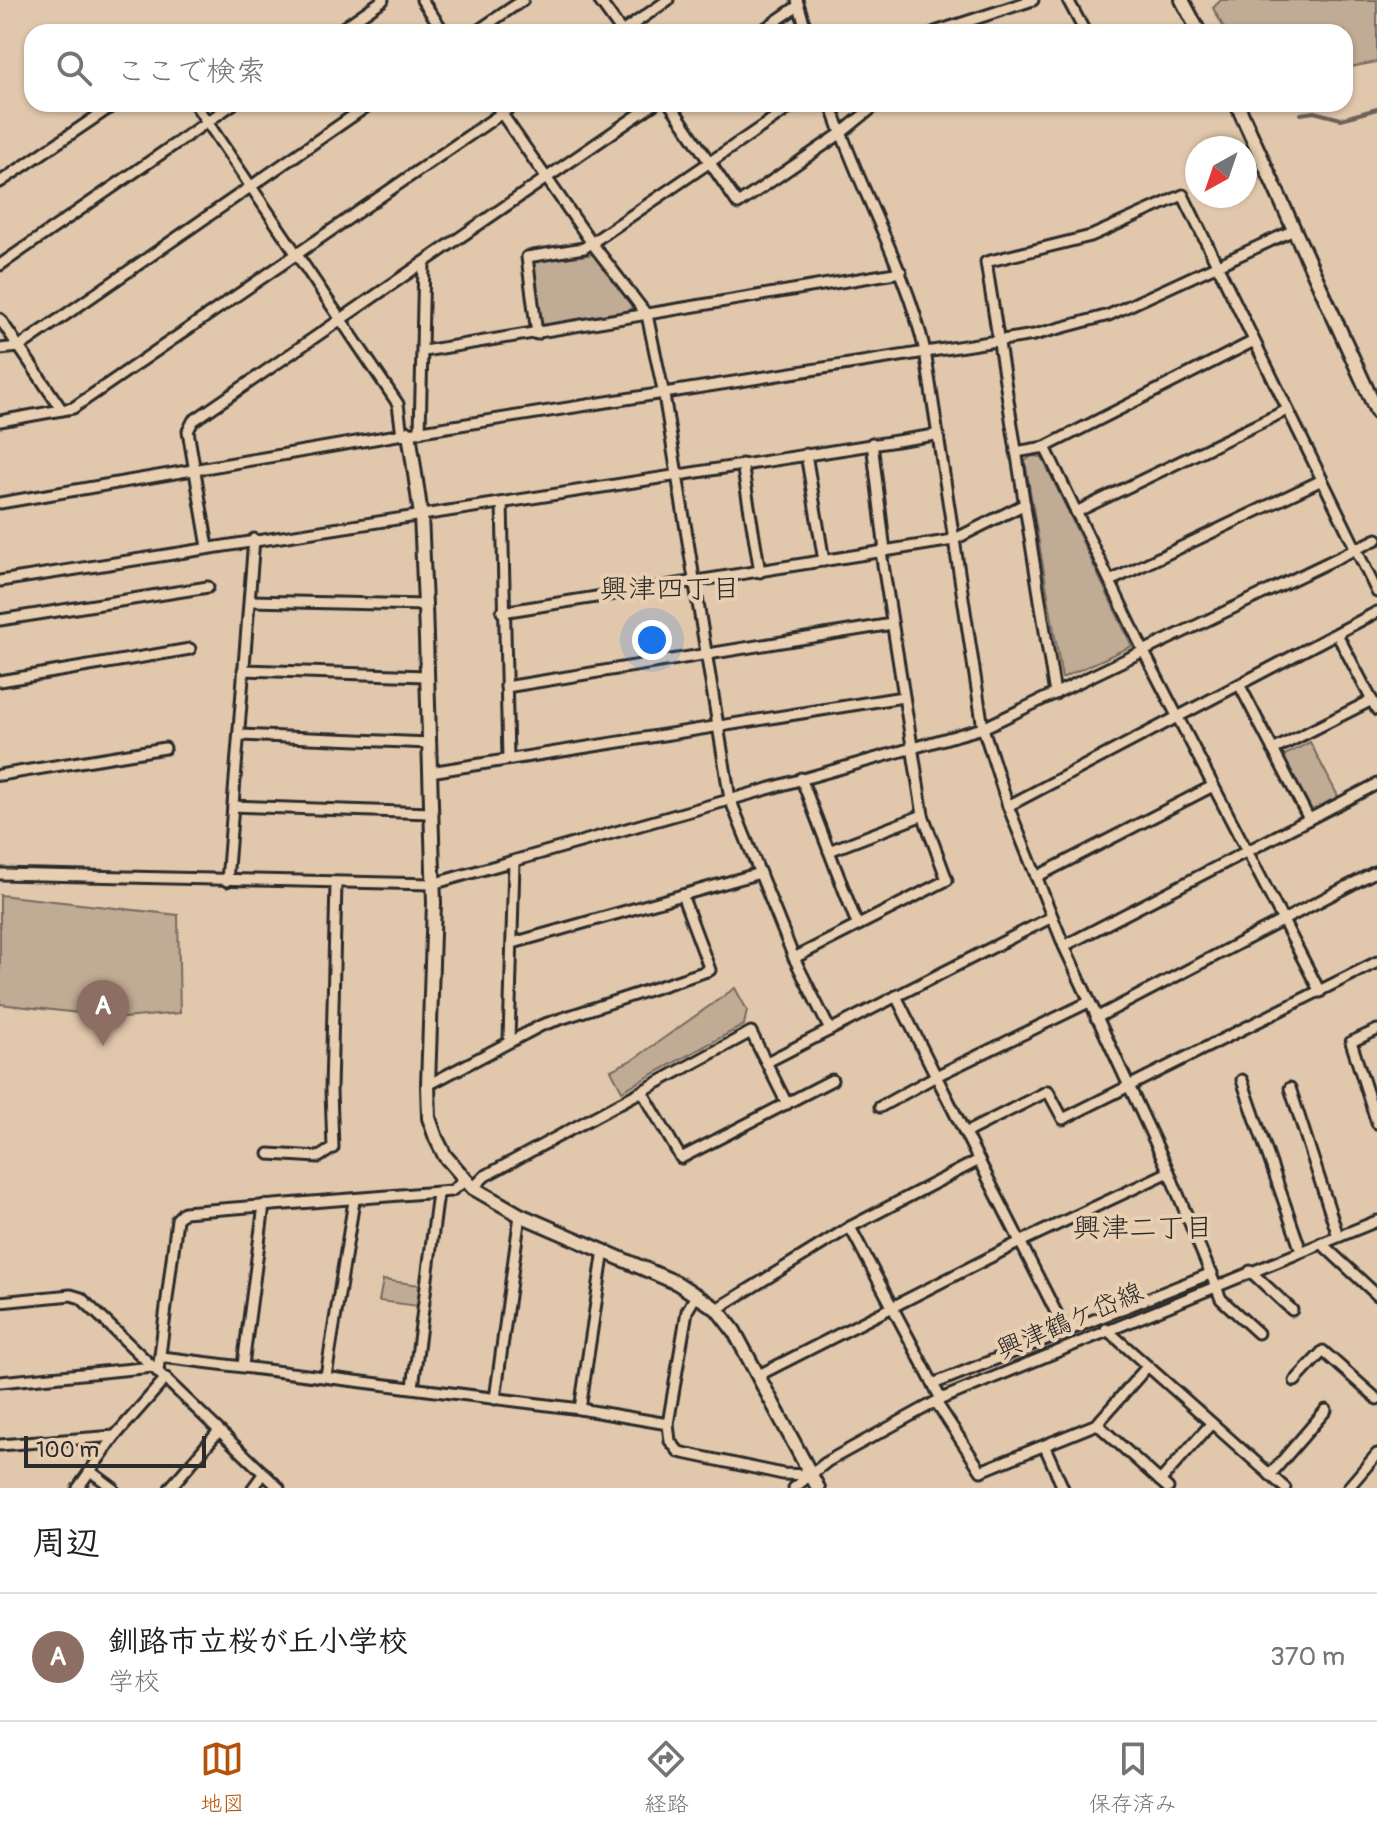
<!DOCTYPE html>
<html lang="ja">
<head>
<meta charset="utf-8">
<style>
	body { margin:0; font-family:Pangolin,"Klee One",sans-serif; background:#f6f6f6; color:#202124 }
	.compass { position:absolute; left:1185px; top:136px; width:72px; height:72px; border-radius:50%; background:#fff; box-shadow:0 2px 6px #0004; rotate:220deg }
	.scale { position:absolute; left:24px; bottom:20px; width:182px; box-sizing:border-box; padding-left:8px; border:4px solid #2b2b2b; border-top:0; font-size:22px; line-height:28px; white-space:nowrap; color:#2b2b2b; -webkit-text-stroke:6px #e9cfb1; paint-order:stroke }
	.you { position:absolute; left:652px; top:640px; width:28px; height:28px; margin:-20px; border:6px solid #fff; border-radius:50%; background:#1a73e8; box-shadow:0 0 0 12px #1a73e833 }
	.badge { display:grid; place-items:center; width:52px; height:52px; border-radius:50%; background:#b45309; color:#fff; font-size:26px; font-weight:700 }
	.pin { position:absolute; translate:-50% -66px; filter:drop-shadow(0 2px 4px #0008) }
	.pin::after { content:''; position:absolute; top:42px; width:28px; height:24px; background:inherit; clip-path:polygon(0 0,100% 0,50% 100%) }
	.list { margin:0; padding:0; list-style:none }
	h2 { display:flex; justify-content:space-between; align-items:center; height:104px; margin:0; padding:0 32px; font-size:34px }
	h2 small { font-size:26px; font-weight:400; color:#757577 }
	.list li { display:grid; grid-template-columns:52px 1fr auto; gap:24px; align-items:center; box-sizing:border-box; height:128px; padding:0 32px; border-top:2px solid #e0e0e0 }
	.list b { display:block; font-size:30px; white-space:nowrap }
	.list p { margin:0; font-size:26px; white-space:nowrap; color:#757577 }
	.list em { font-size:26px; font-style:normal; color:#757577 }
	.icon { flex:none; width:44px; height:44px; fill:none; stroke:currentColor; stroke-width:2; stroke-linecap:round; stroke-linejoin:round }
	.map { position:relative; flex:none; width:1377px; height:1488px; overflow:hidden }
	.search { position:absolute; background:#fff; box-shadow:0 2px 6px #0004; left:24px; right:24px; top:24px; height:88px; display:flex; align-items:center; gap:20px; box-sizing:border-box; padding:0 28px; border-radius:24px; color:#757577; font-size:30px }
	.sheet { height:232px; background:#fff }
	nav { display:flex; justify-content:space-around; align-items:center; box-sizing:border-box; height:112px; border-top:2px solid #e0e0e0; background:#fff; font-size:22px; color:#757577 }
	nav a { display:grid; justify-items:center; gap:4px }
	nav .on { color:#b45309 }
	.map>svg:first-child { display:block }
</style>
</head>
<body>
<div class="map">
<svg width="1377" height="1488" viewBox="0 0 1377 1488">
	<rect width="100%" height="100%" fill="#e1c8ac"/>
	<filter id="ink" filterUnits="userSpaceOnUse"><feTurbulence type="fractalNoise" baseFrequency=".0125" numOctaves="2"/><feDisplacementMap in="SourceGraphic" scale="16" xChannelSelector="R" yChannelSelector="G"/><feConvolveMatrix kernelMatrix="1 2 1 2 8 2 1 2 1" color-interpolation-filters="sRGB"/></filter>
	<g filter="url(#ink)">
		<g fill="#c0ab94" stroke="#766b60" stroke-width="2">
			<path d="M1221,0H1377V62L1345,68V32H1226L1213,8Z"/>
			<path d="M595,254L632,305L629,314L542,327L533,262Z"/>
			<path d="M1032,456L1042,457L1132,646L1062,678L1025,461Z"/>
			<path d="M1310,742L1339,798L1312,811L1283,756Z"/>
			<path d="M0,895L178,915L180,1013L123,1018L0,1004Z"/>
			<path d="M735,988L747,1010L744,1025L622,1091L611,1070L634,1059Z"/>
			<path d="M383,1280L421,1285L418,1306L379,1301Z"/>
		</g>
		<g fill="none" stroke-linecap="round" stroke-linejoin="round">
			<path stroke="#6a6258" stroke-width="4" d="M1301,114L1314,112L1341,119L1377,109"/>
			<g stroke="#2b2b2b" stroke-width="15">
				<g id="minor">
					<path d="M422,0L444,32"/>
					<path d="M599,0L622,32"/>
					<path d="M797,0L807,32"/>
					<path d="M1068,0L1085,32"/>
					<path d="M337,32L383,0"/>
					<path d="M476,32L523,0"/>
					<path d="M622,32L668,0"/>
					<path d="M760,32L798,6"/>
					<path d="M935,32L1033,0"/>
					<path d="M195,104L398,404L402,435"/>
					<path d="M495,104L591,242L647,315L664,395L730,799L794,958L830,1030"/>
					<path d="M670,104L738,204L840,134L877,104"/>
					<path d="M831,104C858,188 905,265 925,351L983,728L1008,806L1064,946L1169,1172L1221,1299L1258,1333"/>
					<path d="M0,182L115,104"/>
					<path d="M0,265L233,104"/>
					<path d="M0,319L62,410"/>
					<path d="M537,334L527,257L584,248L795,104"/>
					<path d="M0,349L19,347L370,104"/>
					<path d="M424,351L901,272"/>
					<path d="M0,421L73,408L515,104"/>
					<path d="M420,432L424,263"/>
					<path d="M872,443L885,551"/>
					<path d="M1045,447L1144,652L1320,992"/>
					<path d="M1016,452L1045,447L1252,342"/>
					<path d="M806,454L824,561"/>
					<path d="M742,464L760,572"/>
					<path d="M0,503L409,433L1034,335L1109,315L1294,230"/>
					<path d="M502,503L508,759"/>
					<path d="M1076,512L1287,410"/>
					<path d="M208,547L188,431L193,421L654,104"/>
					<path d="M0,581L935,435"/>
					<path d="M1110,581L1322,480"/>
					<path d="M250,601L425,605"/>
					<path d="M502,612L953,540L1025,504"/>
					<path d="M0,620L208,587"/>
					<path d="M1337,634L1377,710"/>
					<path d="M243,670L426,676"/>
					<path d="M0,681L190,649"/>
					<path d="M1240,686L1309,819"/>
					<path d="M506,687L892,624"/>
					<path d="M1055,694L986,262L1091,236L1183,195L1377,592"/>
					<path d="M240,735L429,743"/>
					<path d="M1273,750L1372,700"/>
					<path d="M430,772L903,697"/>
					<path d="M0,775L165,748"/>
					<path d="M801,778L857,924"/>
					<path d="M233,806L430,813"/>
					<path d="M1008,806L1377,612"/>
					<path d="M829,851L923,815"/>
					<path d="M0,874L432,884L983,728L1377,539"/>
					<path d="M1036,877L1213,786"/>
					<path d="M227,881L254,539"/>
					<path d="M513,943L760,873"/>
					<path d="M1064,946L1377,784"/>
					<path d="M794,958L947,880L923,815L881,552"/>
					<path d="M1096,1018L1377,871"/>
					<path d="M1377,1030L1351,1042L1377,1123"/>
					<path d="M509,1040L514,862"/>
					<path d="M767,1062L1052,917"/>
					<path d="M1242,1080L1301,1251"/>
					<path d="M428,1085L542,1025L710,970L682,895"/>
					<path d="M1290,1088L1338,1236"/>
					<path d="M643,1093L681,1158L832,1080"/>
					<path d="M880,1107L936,1076L896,996"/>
					<path d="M965,1133L1048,1091L1063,1119L1377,962"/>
					<path d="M269,1154L319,1157L333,1148L331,1090L336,883"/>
					<path d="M473,1188L485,1176L751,1032L787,1104"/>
					<path d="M850,1227L941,1399"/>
					<path d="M1321,1243L1377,1295"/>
					<path d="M1250,1271L1292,1310"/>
					<path d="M697,1294L687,1311L668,1424L670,1441L679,1452L783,1474L809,1475"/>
					<path d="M0,1302L71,1295L81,1298L279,1488"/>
					<path d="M717,1309L850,1227L979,1160"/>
					<path d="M1106,1329L1285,1488"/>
					<path d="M1065,1330L936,1076L1089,1002"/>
					<path d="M162,1357L580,1409L668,1424"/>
					<path d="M243,1365L264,1205"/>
					<path d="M158,1371L177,1219L184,1212L451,1191L465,1181"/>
					<path d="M326,1376L354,1201"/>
					<path d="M757,1376L1018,1243L1169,1172"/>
					<path d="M1295,1381L1323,1351L1377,1399"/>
					<path d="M0,1382L153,1367"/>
					<path d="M933,1384L1212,1273"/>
					<path d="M413,1387L438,1193"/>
					<path d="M495,1399L520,1215"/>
					<path d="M936,1402L981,1471L1097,1424L1146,1368"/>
					<path d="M580,1409L604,1250"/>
					<path d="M1097,1424L1168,1488"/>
					<path d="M0,1445L115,1436"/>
					<path d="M1045,1447L1063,1488"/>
					<path d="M90,1471L113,1488"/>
					<path d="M1270,1475L1326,1410"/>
					<path d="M1160,1481L1211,1424"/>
					<path d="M78,1488L115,1436L166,1378"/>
					<path d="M170,1488L218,1432"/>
					<path d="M253,1488L264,1473"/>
					<path d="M794,1488L828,1461L941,1399L1377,1221"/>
					<path d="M1348,1488L1377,1454"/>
				</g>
			</g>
			<g stroke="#2b2b2b" stroke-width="18">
				<g id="tertiary">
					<path d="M1182,0L1199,32"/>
					<path d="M1237,104L1377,412"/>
					<path d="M409,433L421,515L425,605L434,903L428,1085L429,1118L436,1138L445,1156L473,1188L520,1215L677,1283L717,1309L734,1331L818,1488"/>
				</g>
			</g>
			<use href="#minor" stroke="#e9cfb1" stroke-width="9"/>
			<use href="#tertiary" stroke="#e9cfb1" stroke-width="12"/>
		</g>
	</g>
	<g text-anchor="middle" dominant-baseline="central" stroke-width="8" stroke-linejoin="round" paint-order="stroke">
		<g font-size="26" fill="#2b2b2b" stroke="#e9cfb1">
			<text transform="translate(1070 1321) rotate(-23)">興津鶴ケ岱線</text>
		</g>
		<g font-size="28" fill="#2b2b2b" stroke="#e9cfb1">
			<text x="670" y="589">興津四丁目</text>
			<text x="1143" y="1228">興津二丁目</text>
		</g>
	</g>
</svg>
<svg class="compass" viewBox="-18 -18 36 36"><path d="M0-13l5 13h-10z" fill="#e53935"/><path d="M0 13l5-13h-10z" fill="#757577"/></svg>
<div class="scale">100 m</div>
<div class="you"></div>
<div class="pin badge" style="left:103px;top:1046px;background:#8d6e63">A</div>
<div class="search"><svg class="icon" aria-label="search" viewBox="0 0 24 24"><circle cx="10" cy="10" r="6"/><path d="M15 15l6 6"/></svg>ここで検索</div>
</div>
<section class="sheet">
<h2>周辺<small></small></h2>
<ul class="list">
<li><span class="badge" style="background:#8d6e63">A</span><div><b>釧路市立桜が丘小学校</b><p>学校</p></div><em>370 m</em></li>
</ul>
</section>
<nav>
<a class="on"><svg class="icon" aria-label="map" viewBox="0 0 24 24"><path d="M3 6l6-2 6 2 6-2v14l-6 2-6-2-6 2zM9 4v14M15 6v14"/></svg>地図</a>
<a><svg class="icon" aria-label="directions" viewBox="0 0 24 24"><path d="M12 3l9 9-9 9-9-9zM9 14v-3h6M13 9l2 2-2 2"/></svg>経路</a>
<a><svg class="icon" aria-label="saved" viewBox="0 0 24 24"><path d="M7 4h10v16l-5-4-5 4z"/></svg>保存済み</a>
</nav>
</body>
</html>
